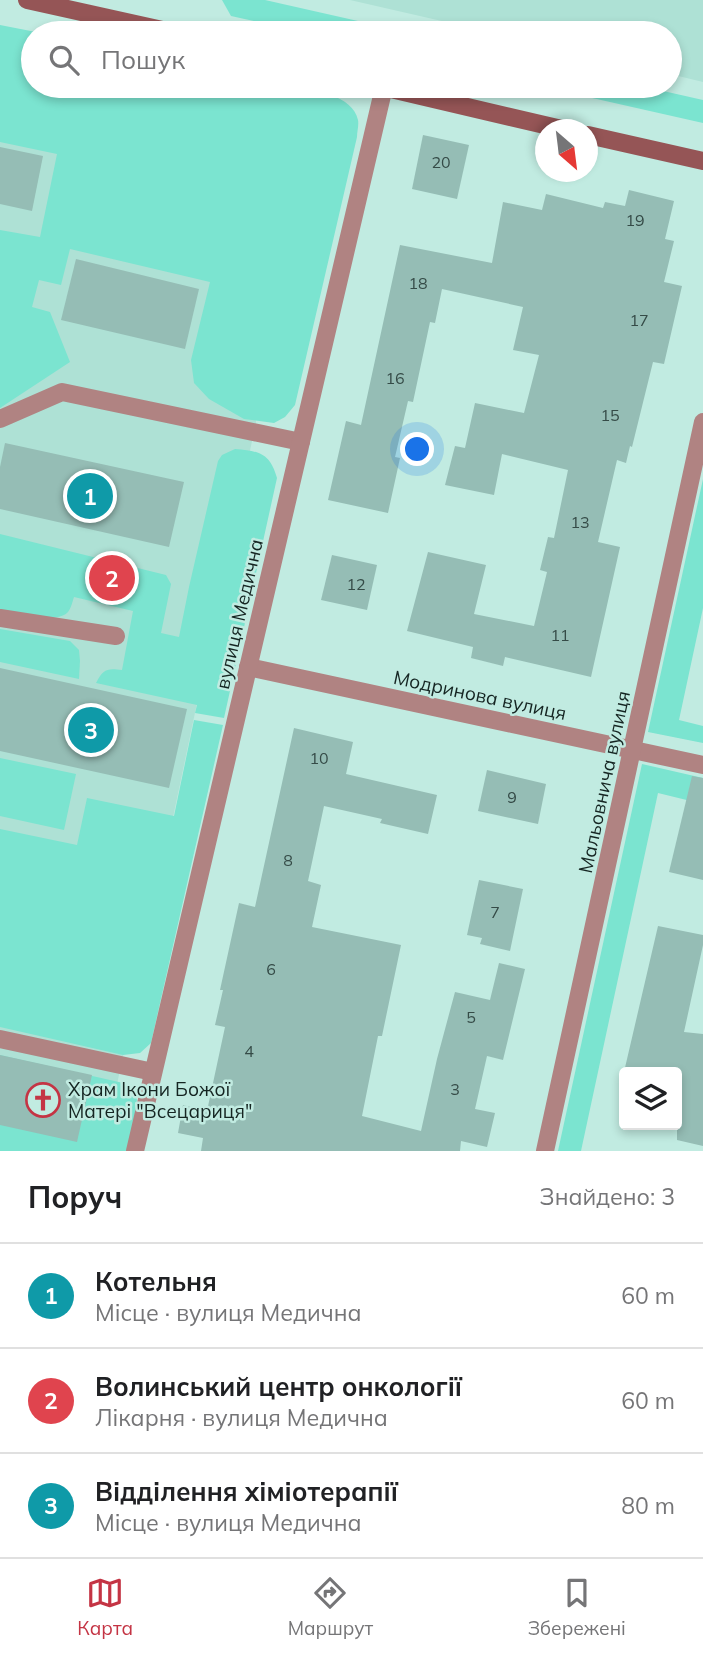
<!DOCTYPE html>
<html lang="uk">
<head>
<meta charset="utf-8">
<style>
	body { margin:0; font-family:Mulish,sans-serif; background:#f6f6f6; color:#202124 }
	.controls { position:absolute; right:21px; bottom:21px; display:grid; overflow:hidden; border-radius:7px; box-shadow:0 4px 10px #0003 }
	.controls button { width:63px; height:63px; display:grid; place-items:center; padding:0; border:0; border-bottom:2px solid #e0e0e0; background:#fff; color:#202124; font:35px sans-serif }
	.compass { position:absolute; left:535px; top:119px; width:63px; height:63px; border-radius:50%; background:#fff; box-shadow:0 4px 10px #0003; rotate:152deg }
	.you { position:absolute; left:418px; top:450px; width:24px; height:24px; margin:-18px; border:5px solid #fff; border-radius:50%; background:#1a73e8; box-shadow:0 0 0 10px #1a73e833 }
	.badge { display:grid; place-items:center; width:46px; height:46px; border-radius:50%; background:#c43444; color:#fff; font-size:23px; font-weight:700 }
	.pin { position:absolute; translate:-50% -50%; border:4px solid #fff; box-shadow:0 2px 7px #0006 }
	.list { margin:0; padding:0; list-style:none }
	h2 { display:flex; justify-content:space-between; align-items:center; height:91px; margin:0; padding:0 28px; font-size:30px }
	h2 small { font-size:23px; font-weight:400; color:#757577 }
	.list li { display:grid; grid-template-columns:46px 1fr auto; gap:21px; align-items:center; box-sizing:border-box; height:105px; padding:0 28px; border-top:2px solid #e0e0e0 }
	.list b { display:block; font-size:26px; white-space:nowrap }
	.list p { margin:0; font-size:23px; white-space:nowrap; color:#757577 }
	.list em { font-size:23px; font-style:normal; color:#757577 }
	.icon { flex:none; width:38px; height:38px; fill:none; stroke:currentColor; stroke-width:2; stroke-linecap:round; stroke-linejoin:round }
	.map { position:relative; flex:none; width:703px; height:1151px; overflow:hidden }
	.search { position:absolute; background:#fff; box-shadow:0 4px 10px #0003; left:21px; right:21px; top:21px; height:77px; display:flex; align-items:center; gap:18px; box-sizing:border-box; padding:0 24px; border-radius:38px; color:#757577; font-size:26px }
	.sheet { height:406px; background:#fff }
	nav { display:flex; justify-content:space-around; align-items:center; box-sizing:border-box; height:98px; border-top:2px solid #e0e0e0; background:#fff; font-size:19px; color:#757577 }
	nav a { display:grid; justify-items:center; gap:4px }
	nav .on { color:#c43444 }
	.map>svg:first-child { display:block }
</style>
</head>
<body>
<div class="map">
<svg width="703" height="1151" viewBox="0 0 703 1151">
	<rect width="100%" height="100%" fill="#c1ebe1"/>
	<g fill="#aee1d5">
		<path d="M350,0H703V82L670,74V33H494Z"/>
		<path d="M0,42L33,86H208L256,422L103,1151L0,1134Z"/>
	</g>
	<g fill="#7be4d0">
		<path d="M222,0H265L411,33H308L231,16Z"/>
		<path d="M0,25L41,33H33V86H294C313,90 353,95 358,120C359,125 357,132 357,137L295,405L285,417L274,423L244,419L209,399L194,383L191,360L210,282L70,249L61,285L39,280L32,307L50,312L70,362L0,408V230L40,237L57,154L0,142Z"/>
		<path d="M539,86H641L703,100V123Z"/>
		<path d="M235,449C259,451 270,453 277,478L224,718L195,713L197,705L96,683C103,669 107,668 122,670L133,611L74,597C72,603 71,609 67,613C54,624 17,613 0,610V534L166,575L171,584L161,633L179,637L189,587L218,461L222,455Z"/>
		<path d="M703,479V608L679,720L703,726V743L648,732Z"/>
		<path d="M0,629L70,641L79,650L80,661L79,679L0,662Z"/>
		<path d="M194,720L223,725L151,1043L140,1053L123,1055L0,1027V829L77,845L87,798L174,816Z"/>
		<path d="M0,758L76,774L64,830L0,816Z"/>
		<path d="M642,764L703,778V804L658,793L581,1151H558Z"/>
		<path d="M0,1055L132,1085C144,1099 131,1133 127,1151H0Z"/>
	</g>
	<g fill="#95bdb5">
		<path d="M423,135L469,145L457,199L412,189Z"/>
		<path d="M0,147L43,156L32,211L0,204Z"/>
		<path d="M629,190L674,201L665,239L674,241L664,282L682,286L664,364L653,362L632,447L630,446L626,463L617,460L598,542L620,547L591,677L505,657L503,666L471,658L473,647L407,631L428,552L486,565L474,614L534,626L547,572L540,570L548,537L554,538L568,470L502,454L494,495L445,485L455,446L465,448L475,403L524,413L539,355L513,350L523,307L442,289L435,323L430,322L413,402L408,401L395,457L400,458L388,513L328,500L346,421L361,425L400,245L492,263L503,202L542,210L546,194L603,208L605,202L625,206Z"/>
		<path d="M76,259L199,289L185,349L61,320Z"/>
		<path d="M5,443L184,482L169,547L0,509V467Z"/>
		<path d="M332,555L377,565L367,610L321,600Z"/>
		<path d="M0,668L187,709L169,788L0,751Z"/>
		<path d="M294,728L353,742L346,774L437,795L428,834L380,823L382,819L324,806L308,881L321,885L312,927L401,945L382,1036H378L362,1116L421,1131L437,1059L455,992L490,1000L499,963L525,969L503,1060L487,1056L475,1109L495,1113L487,1147L461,1141L460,1151H201L203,1138L178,1133L183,1105L207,1111L225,1027L215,1025L223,990H220L239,903L255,907Z"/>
		<path d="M487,770L546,784L538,824L478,811Z"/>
		<path d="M692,776L703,778V880L669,872Z"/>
		<path d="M479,880L523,889L510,951L480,944L482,938L467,935Z"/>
		<path d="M658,926L703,935V945L684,1032L703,1034V1146L677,1140V1072H624Z"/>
		<path d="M0,1055L92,1075L77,1142L0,1125Z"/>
	</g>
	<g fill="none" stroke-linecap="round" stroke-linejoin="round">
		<g stroke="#b08382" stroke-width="18">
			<path d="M0,419L62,392L301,442"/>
			<path d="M0,618L116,636"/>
			<path d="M0,1039L153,1072"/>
		</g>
		<g stroke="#b08382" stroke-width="18">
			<path d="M248,667L703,765"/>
			<path d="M135,1151L384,87"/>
			<path d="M545,1151L703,422"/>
		</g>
		<g stroke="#955556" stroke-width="18">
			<path d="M27,0L176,33"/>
			<path d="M378,86L566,130"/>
			<path d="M588,135L703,161"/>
		</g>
	</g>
	<defs>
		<g id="church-ring" transform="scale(1.75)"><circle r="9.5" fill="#c1ebe1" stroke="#c43444" stroke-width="1.5"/><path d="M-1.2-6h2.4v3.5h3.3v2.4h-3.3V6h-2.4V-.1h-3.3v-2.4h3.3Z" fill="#c43444"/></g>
	</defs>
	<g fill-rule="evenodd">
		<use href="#church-ring" x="43" y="1100"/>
	</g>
	<g text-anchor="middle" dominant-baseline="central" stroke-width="5" stroke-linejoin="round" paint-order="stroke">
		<g font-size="16" fill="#354b47">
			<text x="441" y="162">20</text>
			<text x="635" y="220">19</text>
			<text x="418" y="283">18</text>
			<text x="639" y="320">17</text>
			<text x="395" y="378">16</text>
			<text x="610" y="415">15</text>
			<text x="580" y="522">13</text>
			<text x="356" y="584">12</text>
			<text x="560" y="635">11</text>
			<text x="319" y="758">10</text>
			<text x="512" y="797">9</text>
			<text x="288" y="860">8</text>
			<text x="495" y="912">7</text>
			<text x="271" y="969">6</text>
			<text x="471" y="1017">5</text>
			<text x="249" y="1051">4</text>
			<text x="455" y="1089">3</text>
		</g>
		<g font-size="19" fill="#152522" stroke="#c1ebe1">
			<text transform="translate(239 614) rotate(-77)">вулиця Медична</text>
			<text transform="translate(480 695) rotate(12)">Модринова вулиця</text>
			<text transform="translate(604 782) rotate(-78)">Мальовнича вулиця</text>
		</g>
		<g font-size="19" fill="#152522" stroke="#c1ebe1" text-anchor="start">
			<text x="68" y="1089">Храм Ікони Божої<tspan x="68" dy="22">Матері "Всецариця"</tspan></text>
		</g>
	</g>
</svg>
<div class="controls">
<button><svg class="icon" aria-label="layers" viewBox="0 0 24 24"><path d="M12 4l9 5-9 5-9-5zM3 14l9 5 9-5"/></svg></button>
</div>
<svg class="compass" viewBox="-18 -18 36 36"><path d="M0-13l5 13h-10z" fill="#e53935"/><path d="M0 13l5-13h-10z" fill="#757577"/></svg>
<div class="you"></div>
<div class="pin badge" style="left:90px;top:496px;background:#0f9aa8">1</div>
<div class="pin badge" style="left:112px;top:578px;background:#e0444e">2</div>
<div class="pin badge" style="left:91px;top:730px;background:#0f9aa8">3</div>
<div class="search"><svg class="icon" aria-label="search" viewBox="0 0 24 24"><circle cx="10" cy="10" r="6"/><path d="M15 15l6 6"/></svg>Пошук</div>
</div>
<section class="sheet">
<h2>Поруч<small>Знайдено: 3</small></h2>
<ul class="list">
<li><span class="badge" style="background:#0f9aa8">1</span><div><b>Котельня</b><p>Місце · вулиця Медична</p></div><em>60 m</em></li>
<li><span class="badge" style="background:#e0444e">2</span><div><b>Волинський центр онкології</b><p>Лікарня · вулиця Медична</p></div><em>60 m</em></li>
<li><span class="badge" style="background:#0f9aa8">3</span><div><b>Відділення хіміотерапії</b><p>Місце · вулиця Медична</p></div><em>80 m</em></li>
</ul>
</section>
<nav>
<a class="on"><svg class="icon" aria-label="map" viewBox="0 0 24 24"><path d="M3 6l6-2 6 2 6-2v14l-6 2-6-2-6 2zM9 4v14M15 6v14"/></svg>Карта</a>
<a><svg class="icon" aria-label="directions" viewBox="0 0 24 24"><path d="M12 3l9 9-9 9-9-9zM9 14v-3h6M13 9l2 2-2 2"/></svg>Маршрут</a>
<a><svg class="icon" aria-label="saved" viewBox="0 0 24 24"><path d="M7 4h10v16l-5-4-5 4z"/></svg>Збережені</a>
</nav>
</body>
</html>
